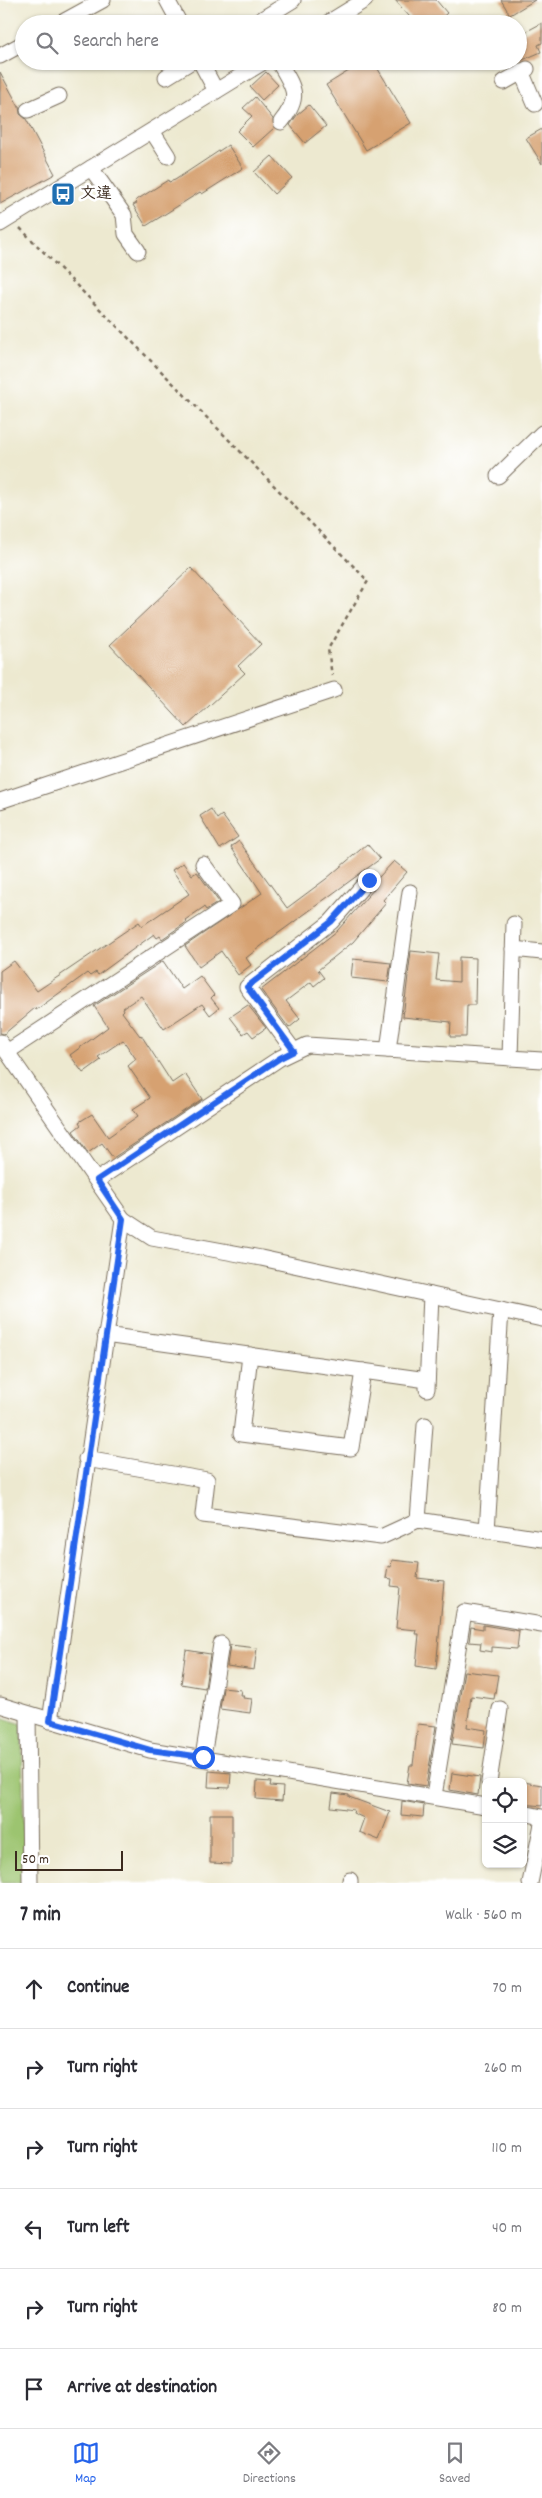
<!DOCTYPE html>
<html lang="en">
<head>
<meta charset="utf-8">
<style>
	body { margin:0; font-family:Dekko,"Klee One",sans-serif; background:#f7f7f7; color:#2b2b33 }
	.controls { position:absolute; right:15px; bottom:15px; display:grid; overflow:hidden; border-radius:8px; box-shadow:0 1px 4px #0004 }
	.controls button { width:45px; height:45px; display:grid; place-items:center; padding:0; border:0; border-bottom:1px solid #e1e1e2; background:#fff; color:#2b2b33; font:25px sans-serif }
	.scale { position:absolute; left:15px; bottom:12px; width:108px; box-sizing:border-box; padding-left:5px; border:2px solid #3b2a1e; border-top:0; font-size:14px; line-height:18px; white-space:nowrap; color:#3b2a1e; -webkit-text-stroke:4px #fff; paint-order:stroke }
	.stop { position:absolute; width:15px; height:15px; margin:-11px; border:4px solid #2563eb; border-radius:50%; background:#fff }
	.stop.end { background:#2563eb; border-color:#fff; box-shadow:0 1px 5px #0008 }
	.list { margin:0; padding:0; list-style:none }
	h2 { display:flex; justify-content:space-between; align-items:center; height:65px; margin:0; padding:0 20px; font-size:21px }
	h2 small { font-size:16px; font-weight:400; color:#7c7c81 }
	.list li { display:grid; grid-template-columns:32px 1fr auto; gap:15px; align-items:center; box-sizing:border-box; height:80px; padding:0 20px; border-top:1px solid #e1e1e2 }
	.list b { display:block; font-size:19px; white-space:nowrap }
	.list em { font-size:16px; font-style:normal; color:#7c7c81 }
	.icon { flex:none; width:28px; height:28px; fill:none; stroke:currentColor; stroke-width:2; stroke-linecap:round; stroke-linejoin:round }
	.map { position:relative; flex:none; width:542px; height:1883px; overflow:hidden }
	.search { position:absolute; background:#fff; box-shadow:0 1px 4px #0004; left:15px; right:15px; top:15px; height:55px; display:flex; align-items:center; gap:12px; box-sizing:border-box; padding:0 18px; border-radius:28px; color:#7c7c81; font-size:19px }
	.sheet { height:545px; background:#fff }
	nav { display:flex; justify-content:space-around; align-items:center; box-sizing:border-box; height:70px; border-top:1px solid #e1e1e2; background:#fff; font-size:14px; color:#7c7c81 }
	nav a { display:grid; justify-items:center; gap:2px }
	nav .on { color:#2563eb }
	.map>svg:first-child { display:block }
</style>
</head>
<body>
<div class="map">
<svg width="542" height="1883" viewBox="0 0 542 1883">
	<rect width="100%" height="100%" fill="#fff"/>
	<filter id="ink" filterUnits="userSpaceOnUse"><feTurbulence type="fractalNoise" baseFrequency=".02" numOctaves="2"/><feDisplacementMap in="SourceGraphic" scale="10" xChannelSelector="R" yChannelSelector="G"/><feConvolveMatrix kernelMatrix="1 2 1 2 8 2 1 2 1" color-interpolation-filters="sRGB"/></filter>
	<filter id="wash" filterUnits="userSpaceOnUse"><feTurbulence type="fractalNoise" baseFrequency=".0096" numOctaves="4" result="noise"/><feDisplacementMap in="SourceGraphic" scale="20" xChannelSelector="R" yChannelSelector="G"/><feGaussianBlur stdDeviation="1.12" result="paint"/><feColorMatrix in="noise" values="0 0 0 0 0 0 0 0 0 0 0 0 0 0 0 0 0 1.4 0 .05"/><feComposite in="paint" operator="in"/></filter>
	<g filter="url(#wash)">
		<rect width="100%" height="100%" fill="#ede9d0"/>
		<path fill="#9cc470" stroke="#6c7747" d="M0,1717L22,1724L24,1883H0Z"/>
		<g id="blocks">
			<g fill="#d6a171">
				<path d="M395,0H436L447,13L435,24H416Z"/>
				<path d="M501,0H535L510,15Z"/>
				<path d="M542,23V43L538,45L541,52L518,62V36Z"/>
				<path d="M365,61H373L411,123L366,150L326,85Z"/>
				<path d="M0,72L19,107L20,114L26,119L55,174L0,204Z"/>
				<path d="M266,72L278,85L262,100L250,87Z"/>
				<path d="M255,97L273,119L274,128L253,147L237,131L252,116L243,108Z"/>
				<path d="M309,105L326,126L305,143L290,125L297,115Z"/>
				<path d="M542,129V164L526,138Z"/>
				<path d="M228,145L243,168L202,194L200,192L146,226L133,205L137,203L135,201L168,180L169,182L175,180Z"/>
				<path d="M272,156L292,178L274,194L254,172Z"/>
				<path d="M191,568L261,644L238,666L245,673L186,727L110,645Z"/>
				<path d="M211,809L217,819L222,815L238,837L220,849L200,816Z"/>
				<path d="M239,841L287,908L326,879L367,844L380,859L265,943L246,958L251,965L238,975L221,951L199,967L185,946L262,893L231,847Z"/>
				<path d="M394,861L407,872L383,900L386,903L353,942L318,970L324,978L314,986L311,982L286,1001L300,1019L289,1028L261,990L337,931L375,888L378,878Z"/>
				<path d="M183,863L192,875L197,872L219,902L206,910L204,907L185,920L187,922L162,939L160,936L157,938L154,934L98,975L96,972L90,976L87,973L36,1010L35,1008L4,1034L0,1033V971L14,961L37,991L139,922L142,926L189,894L172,870Z"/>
				<path d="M411,951L439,954L436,980L459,982V957L476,958L475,1005H467L466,1037H450L451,1022L403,1017Z"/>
				<path d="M353,959L391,963L388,982L351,978Z"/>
				<path d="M163,961L182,989L200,976L214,995L211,998L219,1008L210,1015L202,1004L164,1029L141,996L123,1008L124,1010L122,1012L140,1036L141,1035L172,1083L185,1074L202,1099L113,1158L102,1143L88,1153L73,1131L81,1125L79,1122L92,1114L108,1137L138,1116L133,1109L150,1098L128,1066L136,1059L123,1040L98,1057L101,1060L83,1073L70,1055L108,1027L94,1006Z"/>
				<path d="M248,1005L266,1028L253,1037L248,1031L243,1034L230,1017Z"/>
				<path d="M392,1560L419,1563L417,1578L444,1581L436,1669L416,1666L419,1634H415L416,1630L396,1628L400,1587L391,1586L392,1579L386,1578L388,1566L391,1567Z"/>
				<path d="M483,1625L519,1631L517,1649L492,1647V1652L480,1650L481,1643L469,1642L471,1627L483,1629Z"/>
				<path d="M230,1645L257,1648L254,1670L227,1666Z"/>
				<path d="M186,1650L210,1654L205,1688L181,1684Z"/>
				<path d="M464,1671L498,1675L494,1699L471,1696L467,1727L486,1730L484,1748L452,1744Z"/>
				<path d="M223,1688L241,1690L240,1695H244L243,1698L252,1699L250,1713L220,1709Z"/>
				<path d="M418,1724L436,1726L426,1786L407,1783L410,1765H413Z"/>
				<path d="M209,1771L231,1773L230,1788L208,1787Z"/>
				<path d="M452,1773L480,1777L478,1795L450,1790Z"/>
				<path d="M257,1781L271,1782L270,1786L283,1787L282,1801L256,1799Z"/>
				<path d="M523,1782L542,1785V1806L523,1804Z"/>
				<path d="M333,1793L349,1795V1797L390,1812L379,1840L359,1832L364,1818L353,1813L354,1810L331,1807Z"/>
				<path d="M402,1801L424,1805L423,1817L401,1815Z"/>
				<path d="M210,1814H232V1864L210,1863Z"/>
			</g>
		</g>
	</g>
	<g filter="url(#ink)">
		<use href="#blocks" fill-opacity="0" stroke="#796d5c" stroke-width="1"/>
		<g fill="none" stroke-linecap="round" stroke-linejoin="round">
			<g stroke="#796d5c" stroke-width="17">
				<g id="minor">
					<path d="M167,0L180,24"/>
					<path d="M59,24L103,0"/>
					<path d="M254,24L293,0"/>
					<path d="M326,24L365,0"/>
					<path d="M0,56L24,43"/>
					<path d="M200,61L216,91"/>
					<path d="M278,61C294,88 302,96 281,122"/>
					<path d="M521,71L535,104"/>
					<path d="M166,77L192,61"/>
					<path d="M504,82L527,69"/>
					<path d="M28,110L59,96"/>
					<path d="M152,131L168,156"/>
					<path d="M91,168L124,215L126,234L138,251"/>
					<path d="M0,224L265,61"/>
					<path d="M498,476L542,433"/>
					<path d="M0,801L334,690"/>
					<path d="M513,949L542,952"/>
					<path d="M0,1042L123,1219L50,1721"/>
					<path d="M388,1050L410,892"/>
					<path d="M294,1051L247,987L331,922L369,879"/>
					<path d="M7,1052L232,904L203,864"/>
					<path d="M510,1058L514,924"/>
					<path d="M97,1180L280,1058L307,1045L542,1060"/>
					<path d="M123,1219L152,1238L261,1258L542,1319"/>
					<path d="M105,1335L427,1380"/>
					<path d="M250,1355L241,1434L351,1448L363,1371"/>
					<path d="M427,1389L431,1295"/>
					<path d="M86,1459L207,1480L203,1515L381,1537L418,1520L542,1539"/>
					<path d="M418,1520L425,1425"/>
					<path d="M487,1531L501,1310"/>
					<path d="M0,1705L150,1750L486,1806"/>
					<path d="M28,1714L30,1883"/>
					<path d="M203,1757L221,1644"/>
					<path d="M489,1782L500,1709"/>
					<path d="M434,1796L464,1612L542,1625"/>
					<path d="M523,1813L542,1817"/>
					<path d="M350,1883V1880"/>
					<path d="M530,1883L542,1824"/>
				</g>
			</g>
			<path stroke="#796d5c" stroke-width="2.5" stroke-dasharray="4 4" stroke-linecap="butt" d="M20,228L368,581L328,649L332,676"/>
			<use href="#minor" stroke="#fff" stroke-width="15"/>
		</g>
	</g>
	<g fill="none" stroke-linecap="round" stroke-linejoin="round" filter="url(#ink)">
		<path stroke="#2563eb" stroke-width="6" d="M203,1757L150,1750L50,1721L123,1219L97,1180L280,1058L294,1051L247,987L331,922L369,880"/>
	</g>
	<defs>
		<g id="bus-square" transform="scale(1.25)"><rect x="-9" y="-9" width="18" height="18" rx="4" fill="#1f6fb2" stroke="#fff"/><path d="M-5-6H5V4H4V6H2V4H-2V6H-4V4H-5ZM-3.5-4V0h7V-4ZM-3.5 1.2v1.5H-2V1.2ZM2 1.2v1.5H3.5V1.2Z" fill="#fff"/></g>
	</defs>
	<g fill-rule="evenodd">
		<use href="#bus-square" x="63" y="194"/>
	</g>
	<g text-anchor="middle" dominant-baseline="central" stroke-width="5" stroke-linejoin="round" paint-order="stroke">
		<g font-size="16" font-weight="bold" fill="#3b2a1e" stroke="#fff" text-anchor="start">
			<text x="80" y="194">文違</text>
		</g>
	</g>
</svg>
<div class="controls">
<button><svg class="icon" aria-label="locate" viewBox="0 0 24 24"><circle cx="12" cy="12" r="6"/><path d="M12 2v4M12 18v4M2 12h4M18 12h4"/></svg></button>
<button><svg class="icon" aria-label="layers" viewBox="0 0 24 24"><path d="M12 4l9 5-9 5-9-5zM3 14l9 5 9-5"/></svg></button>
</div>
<div class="scale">50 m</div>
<div class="stop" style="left:203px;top:1757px"></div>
<div class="stop end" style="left:369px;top:880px"></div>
<div class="search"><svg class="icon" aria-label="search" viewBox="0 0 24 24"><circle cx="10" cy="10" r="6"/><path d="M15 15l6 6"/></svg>Search here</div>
</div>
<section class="sheet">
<h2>7 min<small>Walk · 560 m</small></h2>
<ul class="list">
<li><svg class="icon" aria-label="ahead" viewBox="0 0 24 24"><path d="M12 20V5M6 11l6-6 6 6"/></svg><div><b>Continue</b></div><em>70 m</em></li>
<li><svg class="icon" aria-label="right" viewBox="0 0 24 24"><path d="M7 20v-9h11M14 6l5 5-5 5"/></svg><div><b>Turn right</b></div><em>260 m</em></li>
<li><svg class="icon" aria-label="right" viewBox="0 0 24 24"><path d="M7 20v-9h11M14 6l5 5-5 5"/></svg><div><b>Turn right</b></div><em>110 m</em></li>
<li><svg class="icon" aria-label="left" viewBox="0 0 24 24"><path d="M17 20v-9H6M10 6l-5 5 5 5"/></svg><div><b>Turn left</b></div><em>40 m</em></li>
<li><svg class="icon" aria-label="right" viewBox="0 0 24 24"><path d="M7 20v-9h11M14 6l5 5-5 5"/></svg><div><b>Turn right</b></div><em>80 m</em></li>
<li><svg class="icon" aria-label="arrive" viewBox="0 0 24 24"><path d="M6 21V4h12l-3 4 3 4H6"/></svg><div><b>Arrive at destination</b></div></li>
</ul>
</section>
<nav>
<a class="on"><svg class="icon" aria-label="map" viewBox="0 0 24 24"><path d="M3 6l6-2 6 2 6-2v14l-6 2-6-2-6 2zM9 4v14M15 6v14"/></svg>Map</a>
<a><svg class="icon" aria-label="directions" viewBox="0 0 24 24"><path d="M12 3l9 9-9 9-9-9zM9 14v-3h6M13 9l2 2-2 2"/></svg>Directions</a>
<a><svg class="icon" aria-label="saved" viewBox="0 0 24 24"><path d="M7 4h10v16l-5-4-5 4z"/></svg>Saved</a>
</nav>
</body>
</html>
